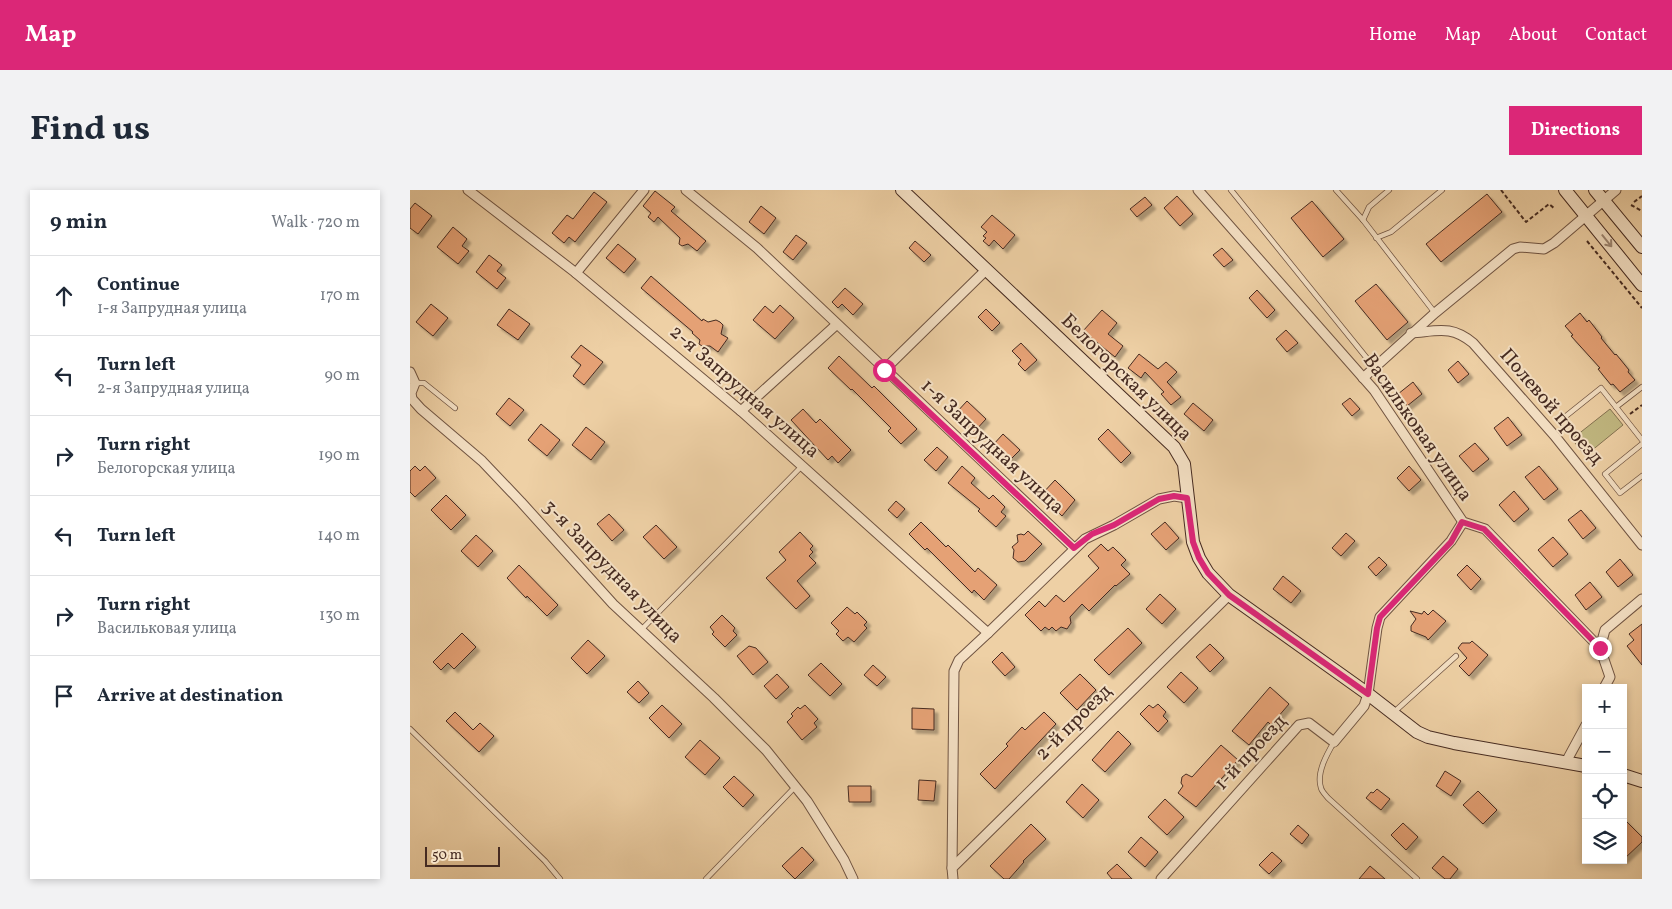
<!DOCTYPE html>
<html lang="en">
<head>
<meta charset="utf-8">
<style>
	body { margin:0; font-family:Vollkorn,serif; background:#f2f2f3; color:#1f2937 }
	.controls { position:absolute; right:15px; bottom:15px; display:grid; overflow:hidden; border-radius:0px; box-shadow:0 2px 8px #0003 }
	.controls button { width:45px; height:45px; display:grid; place-items:center; padding:0; border:0; border-bottom:1px solid #e0e1e3; background:#fff; color:#1f2937; font:25px sans-serif }
	.scale { position:absolute; left:15px; bottom:12px; width:75px; box-sizing:border-box; padding-left:5px; border:2px solid #462b21; border-top:0; font-size:14px; line-height:18px; white-space:nowrap; color:#462b21; -webkit-text-stroke:4px #f4e0c4; paint-order:stroke }
	.stop { position:absolute; width:15px; height:15px; margin:-11px; border:4px solid #db2777; border-radius:50%; background:#fff }
	.stop.end { background:#db2777; border-color:#fff; box-shadow:0 1px 5px #0008 }
	.list { margin:0; padding:0; list-style:none }
	h2 { display:flex; justify-content:space-between; align-items:center; height:65px; margin:0; padding:0 20px; font-size:21px }
	h2 small { font-size:16px; font-weight:400; color:#747a83 }
	.list li { display:grid; grid-template-columns:32px 1fr auto; gap:15px; align-items:center; box-sizing:border-box; height:80px; padding:0 20px; border-top:1px solid #e0e1e3 }
	.list b { display:block; font-size:19px; white-space:nowrap }
	.list p { margin:0; font-size:16px; white-space:nowrap; color:#747a83 }
	.list em { font-size:16px; font-style:normal; color:#747a83 }
	.icon { flex:none; width:28px; height:28px; fill:none; stroke:currentColor; stroke-width:2; stroke-linecap:round; stroke-linejoin:round }
	.map { position:relative; flex:none; width:1232px; height:689px; overflow:hidden; border-radius:0px }
	header { display:flex; align-items:center; gap:30px; box-sizing:border-box; height:70px; padding:0 25px; background:#db2777; color:#fff }
	header strong { font-size:24px }
	nav { display:flex; gap:28px; margin-inline-start:auto; font-size:18px }
	.intro { display:flex; align-items:center; justify-content:space-between; box-sizing:border-box; height:120px; padding:0 30px }
	h1 { margin:0; font-size:35px }
	.button { padding:12px 22px; border-radius:0px; background:#db2777; color:#fff; font-size:18px; font-weight:700 }
	main { display:flex; gap:30px; padding:0 30px }
	aside { flex:1; background:#fff; border-radius:0px; box-shadow:0 2px 8px #0003 }
	.map>svg:first-child { display:block }
</style>
</head>
<body>
<header>
<strong>Map</strong>
<nav><a>Home</a><a>Map</a><a>About</a><a>Contact</a></nav>
</header>
<div class="intro"><h1>Find us</h1><a class="button">Directions</a></div>
<main>
<aside>
<h2>9 min<small>Walk · 720 m</small></h2>
<ul class="list">
<li><svg class="icon" aria-label="ahead" viewBox="0 0 24 24"><path d="M12 20V5M6 11l6-6 6 6"/></svg><div><b>Continue</b><p>1-я Запрудная улица</p></div><em>170 m</em></li>
<li><svg class="icon" aria-label="left" viewBox="0 0 24 24"><path d="M17 20v-9H6M10 6l-5 5 5 5"/></svg><div><b>Turn left</b><p>2-я Запрудная улица</p></div><em>90 m</em></li>
<li><svg class="icon" aria-label="right" viewBox="0 0 24 24"><path d="M7 20v-9h11M14 6l5 5-5 5"/></svg><div><b>Turn right</b><p>Белогорская улица</p></div><em>190 m</em></li>
<li><svg class="icon" aria-label="left" viewBox="0 0 24 24"><path d="M17 20v-9H6M10 6l-5 5 5 5"/></svg><div><b>Turn left</b></div><em>140 m</em></li>
<li><svg class="icon" aria-label="right" viewBox="0 0 24 24"><path d="M7 20v-9h11M14 6l5 5-5 5"/></svg><div><b>Turn right</b><p>Васильковая улица</p></div><em>130 m</em></li>
<li><svg class="icon" aria-label="arrive" viewBox="0 0 24 24"><path d="M6 21V4h12l-3 4 3 4H6"/></svg><div><b>Arrive at destination</b></div></li>
</ul>
</aside>
<div class="map">
<svg width="1232" height="689" viewBox="0 0 1232 689">
	<defs>
		<filter id="shadow"><feDropShadow dx="4" dy="4" stdDeviation="1" flood-color="#0004"/></filter>
	</defs>
	<rect width="100%" height="100%" fill="#eed0a5"/>
	<filter id="stains"><feTurbulence type="fractalNoise" baseFrequency=".004" numOctaves="4"/><feColorMatrix values="0 0 0 0 .2 0 0 0 0 .09 0 0 0 0 .02 0 0 0 .5 -.17"/></filter>
	<radialGradient id="worn" r=".72"><stop offset=".6" stop-color="#630" stop-opacity="0"/><stop offset="1" stop-color="#630" stop-opacity=".3"/></radialGradient>
	<path fill="#c1b881" stroke="#847251" d="M1200,219L1213,235L1175,266L1162,249Z"/>
	<g fill="#e5a175" stroke="#462b21" filter="url(#shadow)">
		<path d="M245,1L265,17L261,21L296,51L287,61L278,54L272,56L269,54L270,48L248,27L244,32L238,27L241,23L233,16Z"/>
		<path d="M184,2L197,12L165,52L159,47L154,53L142,43L157,25L163,29Z"/>
		<path d="M1077,4L1092,22L1031,72L1016,54Z"/>
		<path d="M767,6L783,24L770,36L754,18Z"/>
		<path d="M735,7L742,15L727,27L720,19Z"/>
		<path d="M902,11L934,49L913,67L881,28Z"/>
		<path d="M5,13L22,26L8,44L0,38V19Z"/>
		<path d="M351,16L366,28L354,44L339,32Z"/>
		<path d="M582,25L605,45L593,59L584,50L579,56L573,51L576,48L573,46L577,42L571,37Z"/>
		<path d="M43,37L57,49L52,56L59,61L48,74L27,57Z"/>
		<path d="M386,45L397,53L383,70L373,62Z"/>
		<path d="M505,51L521,65L514,72L499,58Z"/>
		<path d="M208,54L226,69L214,83L196,68Z"/>
		<path d="M812,58L823,70L814,77L803,65Z"/>
		<path d="M79,65L92,75L87,81L96,88L87,99L66,82Z"/>
		<path d="M241,86L292,131L293,129L298,132L306,130L310,132L313,135L311,144L318,148L308,162L300,156H292L289,154L290,150L282,143L283,142L231,98Z"/>
		<path d="M966,94L998,132L977,150L945,111Z"/>
		<path d="M435,98L453,114L443,125L432,114L428,118L422,112Z"/>
		<path d="M847,100L865,120L857,128L839,108Z"/>
		<path d="M21,114L38,128L23,146L6,132Z"/>
		<path d="M370,115L384,128L365,149L343,130L355,116L363,123Z"/>
		<path d="M99,119L120,134L108,150L87,135Z"/>
		<path d="M576,119L590,133L582,141L568,127Z"/>
		<path d="M692,120L707,133L698,144L713,156L705,167L673,141Z"/>
		<path d="M1170,123L1177,132L1179,130L1192,147L1191,148L1205,165L1206,164L1219,180L1218,182L1225,190L1210,202L1203,194L1201,195L1188,179L1190,178L1161,146L1163,145L1155,136Z"/>
		<path d="M876,140L888,153L877,162L866,149Z"/>
		<path d="M611,153L627,170L615,181L608,174L611,170L602,161Z"/>
		<path d="M171,155L193,172L174,195L163,186L171,175L161,167Z"/>
		<path d="M729,164L748,179L756,172L767,182L757,192L771,207L761,215L751,204L754,202L735,182L731,188L718,178Z"/>
		<path d="M429,166L462,198L464,196L507,239L491,254L478,241L481,238L442,199L441,200L418,178Z"/>
		<path d="M1048,171L1059,184L1048,193L1038,180Z"/>
		<path d="M1003,192L1012,204L997,216L988,204Z"/>
		<path d="M99,208L114,220L100,236L86,224Z"/>
		<path d="M940,208L950,219L942,226L932,214Z"/>
		<path d="M557,211L576,229L564,242L545,224Z"/>
		<path d="M783,213L803,230L794,241L774,224Z"/>
		<path d="M393,219L406,233L410,229L441,260L428,273L422,266L418,270L381,230Z"/>
		<path d="M1098,227L1112,245L1097,256L1084,238Z"/>
		<path d="M131,234L150,250L137,266L118,250Z"/>
		<path d="M176,237L195,252L181,270L162,255Z"/>
		<path d="M698,239L721,263L711,273L688,249Z"/>
		<path d="M593,244L610,260L599,271L582,256Z"/>
		<path d="M1065,253L1079,269L1063,282L1049,266Z"/>
		<path d="M527,257L538,267L526,281L514,270Z"/>
		<path d="M5,276L10,281L15,276L26,288L5,307L0,302V281Z"/>
		<path d="M552,276L565,288L561,293L579,309L583,305L595,317L591,322L596,326L586,337L568,321L570,319L538,293Z"/>
		<path d="M999,276L1011,290L999,301L987,288Z"/>
		<path d="M1129,276L1148,299L1134,310L1115,287Z"/>
		<path d="M645,290L665,310L652,326L631,305Z"/>
		<path d="M1104,301L1119,319L1104,332L1089,315Z"/>
		<path d="M36,305L56,325L41,340L21,320Z"/>
		<path d="M486,311L495,319L487,328L478,320Z"/>
		<path d="M1171,320L1186,338L1173,349L1158,330Z"/>
		<path d="M199,324L214,340L202,351L187,334Z"/>
		<path d="M511,332L536,357L538,355L565,382L568,378L587,395L574,410L564,400L562,403L517,358L515,360L499,344Z"/>
		<path d="M755,332L769,348L756,360L741,344Z"/>
		<path d="M246,335L267,357L254,369L233,347Z"/>
		<path d="M618,341L632,354L615,371L608,372L603,368L604,360L602,357L608,352L607,345L611,344L614,345Z"/>
		<path d="M390,342L403,356L400,359L403,362L399,366L406,373L387,391L400,406L386,419L356,388L376,370L369,362Z"/>
		<path d="M936,343L945,351L931,366L922,358Z"/>
		<path d="M66,345L83,361L68,377L51,361Z"/>
		<path d="M1143,347L1158,364L1143,377L1128,360Z"/>
		<path d="M691,354L698,361L703,357L716,370L711,375L720,384L706,396L705,395L679,421L672,414L660,427L661,433L657,439L651,437L646,441L642,437L639,440L635,437L631,441L615,425L629,411L635,417L646,405L654,412L689,378L678,366Z"/>
		<path d="M969,367L977,375L966,386L958,377Z"/>
		<path d="M1210,369L1223,385L1208,397L1196,382Z"/>
		<path d="M109,375L148,415L137,426L117,406L116,408L97,388Z"/>
		<path d="M1057,375L1071,389L1061,400L1047,385Z"/>
		<path d="M873,386L891,401L881,413L863,399Z"/>
		<path d="M1180,392L1192,407L1176,420L1165,405Z"/>
		<path d="M750,404L766,419L752,434L736,419Z"/>
		<path d="M437,417L445,424L447,422L457,432L454,435L457,438L444,452L438,447L433,451L426,444L429,441L421,433Z"/>
		<path d="M1023,420L1036,431L1018,450L1016,447L1001,441V436L1006,429L1000,421L1012,424L1014,421L1018,425Z"/>
		<path d="M312,425L325,438L323,441L327,445L315,457L302,444L304,442L300,437Z"/>
		<path d="M1232,434V475L1217,456L1224,450L1219,444Z"/>
		<path d="M718,438L732,453L699,485L684,470Z"/>
		<path d="M52,443L66,457L44,479L38,473L31,480L23,472Z"/>
		<path d="M178,450L195,466L177,484L161,468Z"/>
		<path d="M1062,451L1078,465L1059,486L1049,476L1057,468L1048,458L1052,453H1060Z"/>
		<path d="M800,454L814,468L800,482L786,467Z"/>
		<path d="M339,456L346,458L358,472L343,485L327,466Z"/>
		<path d="M592,462L605,477L595,486L582,472Z"/>
		<path d="M411,473L432,494L420,506L398,485Z"/>
		<path d="M463,475L476,487L467,496L454,485Z"/>
		<path d="M771,482L788,498L774,513L757,497Z"/>
		<path d="M367,484L379,497L366,509L354,496Z"/>
		<path d="M670,484L686,500L667,520L650,503Z"/>
		<path d="M228,491L239,503L229,513L217,502Z"/>
		<path d="M860,497L879,514L861,535L858,532L839,555L822,541Z"/>
		<path d="M748,514L756,522L753,526L758,531L748,542L730,524L739,515L743,518Z"/>
		<path d="M252,515L272,534L259,548L239,528Z"/>
		<path d="M395,515L408,529L404,533L407,537L392,550L377,532L383,526L381,524L388,517L390,519Z"/>
		<path d="M502,518L524,519V540L502,539Z"/>
		<path d="M45,522L63,540L70,533L84,546L69,562L36,531Z"/>
		<path d="M634,522L646,534L585,599L570,584L598,556L596,554L612,537L615,540Z"/>
		<path d="M708,541L721,554L695,582L682,570Z"/>
		<path d="M290,550L310,568L295,585L275,567Z"/>
		<path d="M811,555L828,570L786,617L768,603L773,596L771,593L772,587L776,584L782,587Z"/>
		<path d="M1035,581L1051,591L1041,606L1026,596Z"/>
		<path d="M324,586L344,605L333,617L313,597Z"/>
		<path d="M509,590L526,591L524,611L508,610Z"/>
		<path d="M672,594L689,610L673,628L656,612Z"/>
		<path d="M438,596H461V612H439Z"/>
		<path d="M967,599L980,609L971,620L956,608L961,602L963,603Z"/>
		<path d="M1068,601L1087,620L1073,634L1053,615Z"/>
		<path d="M755,609L774,627L757,645L738,627Z"/>
		<path d="M1213,628L1232,647V652L1213,670Z"/>
		<path d="M993,633L1008,647L996,660L981,645Z"/>
		<path d="M621,634L636,649L613,671L614,672L599,689H594L580,676Z"/>
		<path d="M888,635L899,645L892,654L880,644Z"/>
		<path d="M731,647L748,662L735,677L718,662Z"/>
		<path d="M392,657L404,670L385,689L372,676Z"/>
		<path d="M862,662L872,671L859,684L849,675Z"/>
		<path d="M1033,666L1048,679L1040,689H1035L1022,678Z"/>
		<path d="M707,674L722,689H702L697,683Z"/>
		<path d="M960,676L975,689H949Z"/>
	</g>
	<g fill="none" stroke-linecap="round" stroke-linejoin="round">
		<g stroke="#705442" stroke-width="6">
			<g id="lane">
				<path d="M821,0L964,177"/>
				<path d="M926,0L953,30L1025,123"/>
				<path d="M953,30L959,17L979,0"/>
				<path d="M966,48L981,42L1032,0"/>
				<path d="M5,193H14L45,218"/>
				<path d="M1232,197L1206,217L1232,250"/>
				<path d="M1151,230L1191,198L1206,217"/>
				<path d="M1232,254L1195,284L1210,303L1232,286"/>
				<path d="M231,440L392,276"/>
				<path d="M983,523L1046,466"/>
				<path d="M0,539L135,671L150,689"/>
				<path d="M924,552C917,564 906,583 911,598C912,602 916,605 918,608L1007,689"/>
				<path d="M296,689L385,597"/>
			</g>
		</g>
		<g stroke="#705442" stroke-width="11">
			<g id="street">
				<path d="M58,0L166,83L331,221L578,443L675,349L704,335L749,309L764,306L777,308"/>
				<path d="M276,0L347,58L664,358"/>
				<path d="M788,0L964,200L1053,332L1075,339L1190,458L1200,487L1194,498"/>
				<path d="M166,83L234,0"/>
				<path d="M1001,143C1028,141 1041,135 1063,153L1144,245L1232,355"/>
				<path d="M474,180L577,79"/>
				<path d="M0,182L5,193L1,203L2,209L11,219L72,271L111,312L203,414L304,508L356,560L397,611L434,670L443,689"/>
				<path d="M953,188L1025,123L1103,59L1110,57L1134,59L1144,53L1206,0"/>
				<path d="M331,221L426,135"/>
				<path d="M1190,458L1195,440L1232,409"/>
				<path d="M1156,572L1176,535"/>
				<path d="M542,678L544,481L549,470L578,443"/>
				<path d="M543,689L542,678L819,405"/>
				<path d="M751,689L889,535L899,533L924,552L954,516L958,504L967,438L970,427L1041,351L1053,332"/>
			</g>
		</g>
		<g stroke="#462b21" stroke-width="14">
			<g id="secondary">
				<path d="M492,0L764,257L774,274L783,352L789,368L798,383L819,405L958,504L1007,542L1018,547L1044,553L1176,576"/>
				<path d="M1155,0L1232,95"/>
				<path d="M1185,0L1232,57"/>
				<path d="M1213,585L1232,591"/>
			</g>
		</g>
		<g stroke="#462b21" stroke-width="2" stroke-dasharray="4 2.5" stroke-linecap="butt">
			<path d="M1091,0L1116,32L1139,14L1145,19"/>
			<path d="M1224,12L1232,6"/>
			<path d="M1221,15L1232,21"/>
			<path d="M1177,51L1232,118"/>
			<path d="M1220,224L1232,215"/>
		</g>
		<use href="#lane" stroke="#f4e0c4" stroke-width="4.5"/>
		<use href="#street" stroke="#f4e0c4" stroke-width="9"/>
		<use href="#secondary" stroke="#f4e0c4" stroke-width="12"/>
	</g>
	<defs><path id="oneway-shaft" d="M-6 0H5M1.5-3L5.5 0L1.5 3" fill="none" stroke-width="1.6" stroke-linecap="round" stroke-linejoin="round" transform="scale(1.25)"/></defs>
	<use stroke="#9d8672" href="#oneway-shaft" transform="translate(1197 51) rotate(51)"/>
	<g fill="none" stroke-linecap="round" stroke-linejoin="round">
		<path stroke="#db2777" stroke-width="6" d="M474,180L664,358L682,344L704,335L749,309L764,306L777,308L783,352L789,368L798,383L819,405L958,504L967,438L970,427L1041,352L1052,332L1074,339L1190,458"/>
	</g>
	<g text-anchor="middle" dominant-baseline="central" stroke-width="4" stroke-linejoin="round" paint-order="stroke">
		<g font-size="20" fill="#462b21" stroke="#f4e0c4">
			<text transform="translate(716 188) rotate(44)">Белогорская улица</text>
			<text transform="translate(334 202) rotate(41)">2-я Запрудная улица</text>
			<text transform="translate(1141 217) rotate(49)">Полевой проезд</text>
			<text transform="translate(1007 238) rotate(55)">Васильковая улица</text>
			<text transform="translate(582 257) rotate(43)">1-я Запрудная улица</text>
			<text transform="translate(202 382) rotate(46)">3-я Запрудная улица</text>
			<text transform="translate(664 533) rotate(-45)">2-й проезд</text>
			<text transform="translate(841 563) rotate(-47)">1-й проезд</text>
		</g>
	</g>
	<rect width="100%" height="100%" filter="url(#stains)"/>
	<rect width="100%" height="100%" fill="url(#worn)"/>
</svg>
<div class="controls">
<button>+</button>
<button>−</button>
<button><svg class="icon" aria-label="locate" viewBox="0 0 24 24"><circle cx="12" cy="12" r="6"/><path d="M12 2v4M12 18v4M2 12h4M18 12h4"/></svg></button>
<button><svg class="icon" aria-label="layers" viewBox="0 0 24 24"><path d="M12 4l9 5-9 5-9-5zM3 14l9 5 9-5"/></svg></button>
</div>
<div class="scale">50 m</div>
<div class="stop" style="left:474px;top:180px"></div>
<div class="stop end" style="left:1190px;top:458px"></div>
</div>
</main>
</body>
</html>
